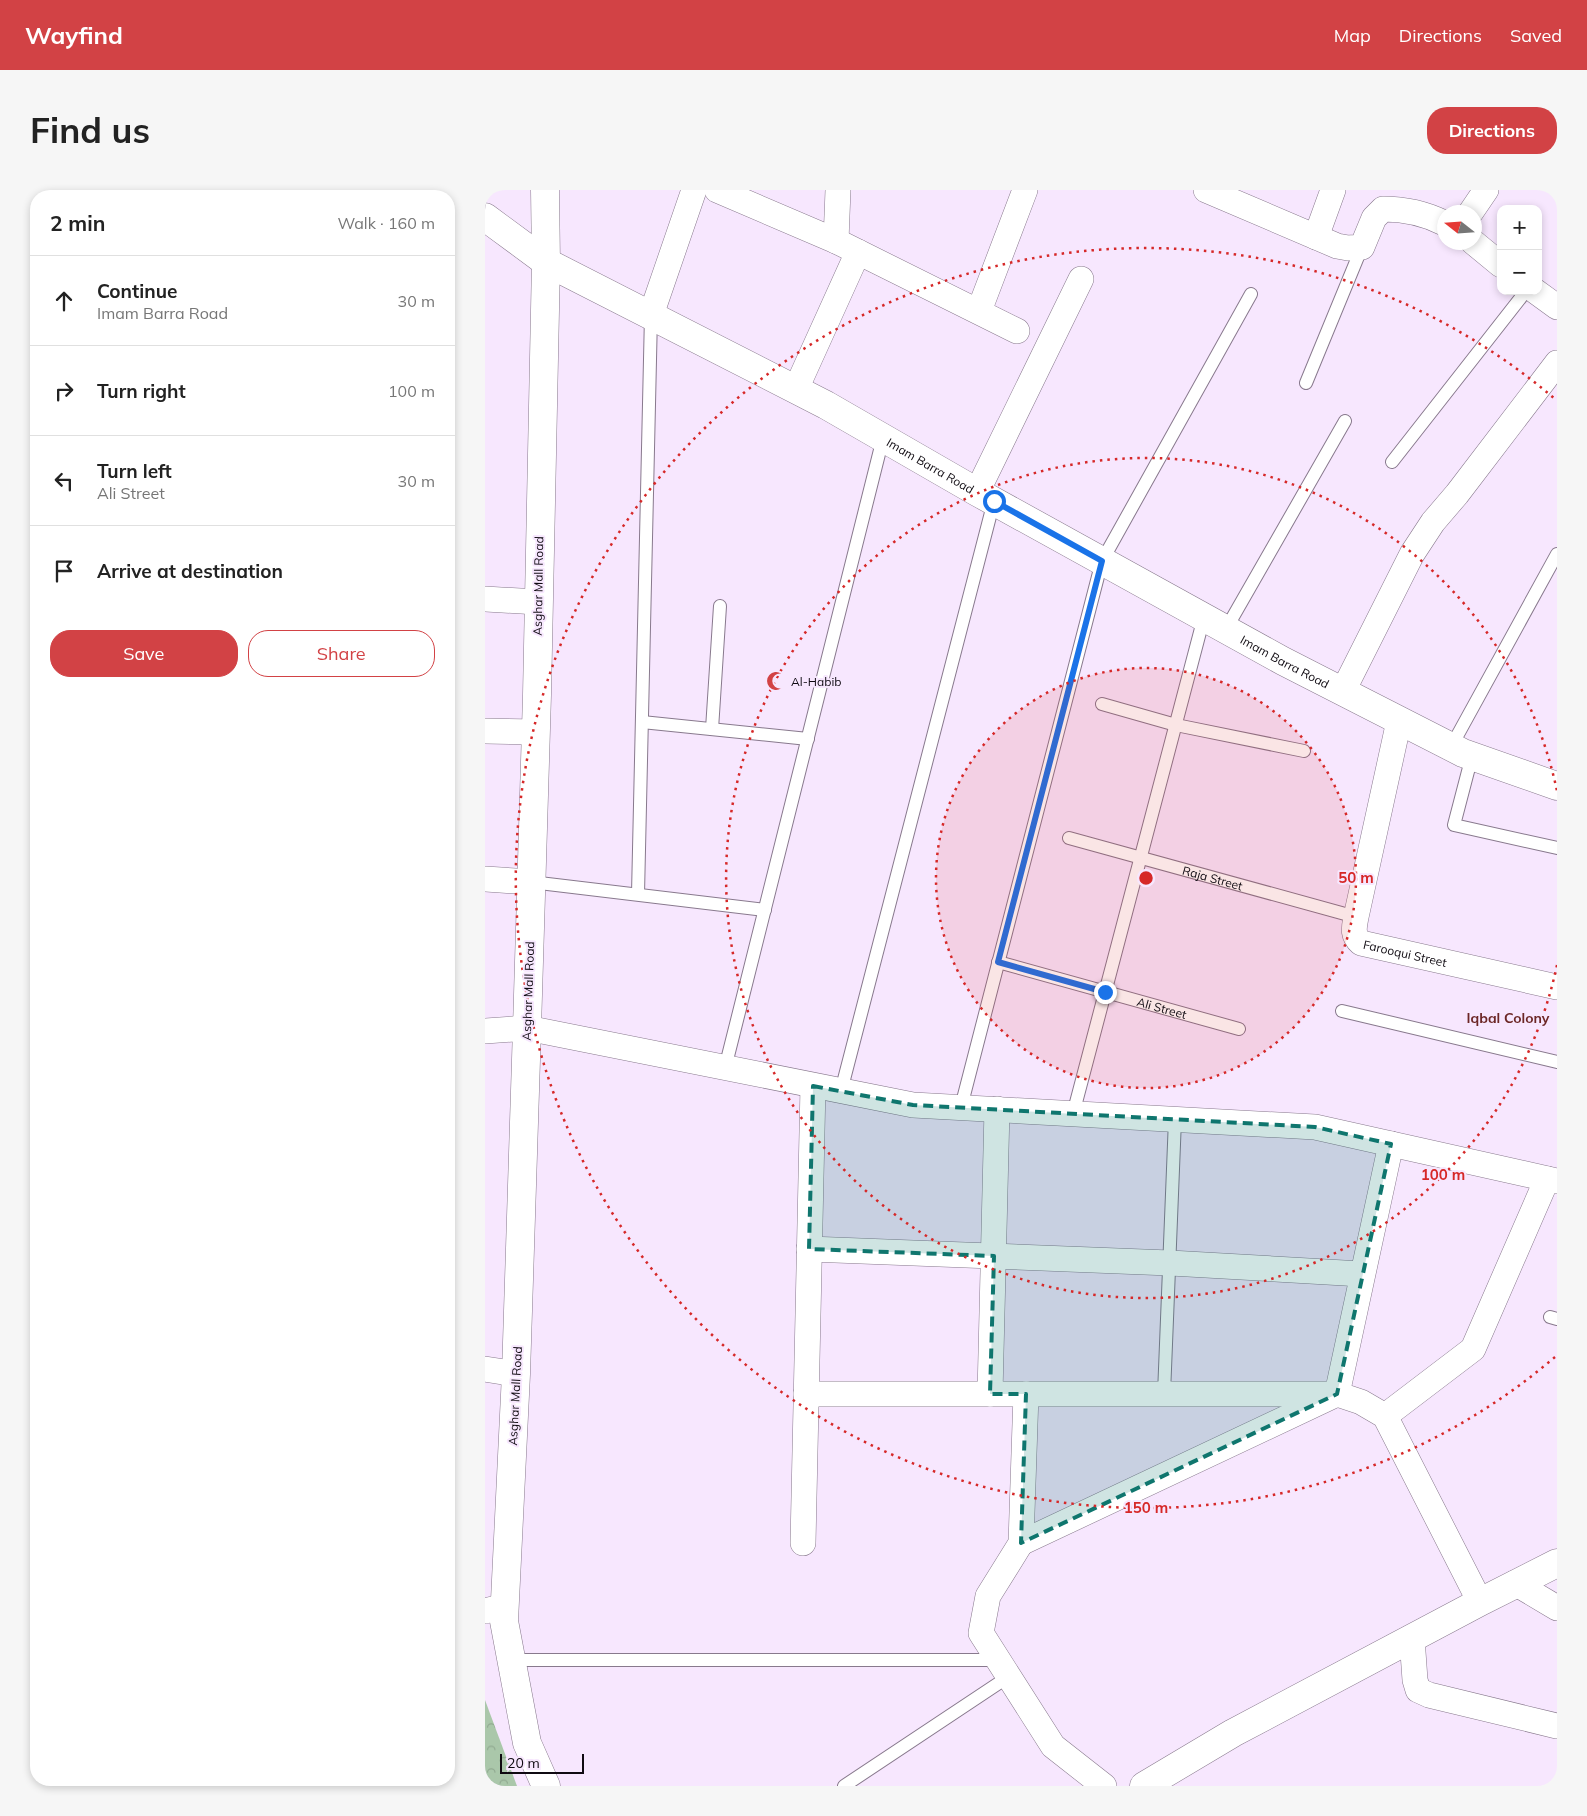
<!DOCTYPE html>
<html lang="en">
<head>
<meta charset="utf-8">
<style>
	body { margin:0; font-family:Mulish,sans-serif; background:#f6f6f6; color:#222 }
	.controls { position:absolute; right:15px; top:15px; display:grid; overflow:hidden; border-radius:10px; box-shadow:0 2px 8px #0003 }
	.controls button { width:45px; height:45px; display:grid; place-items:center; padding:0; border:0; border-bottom:1px solid #e0e0e0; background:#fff; color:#222; font:25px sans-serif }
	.compass { position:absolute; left:952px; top:15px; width:45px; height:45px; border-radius:50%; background:#fff; box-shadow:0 2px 8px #0003; rotate:287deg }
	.scale { position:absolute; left:15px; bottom:12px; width:84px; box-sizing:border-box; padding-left:5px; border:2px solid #0f0a11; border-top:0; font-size:14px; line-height:18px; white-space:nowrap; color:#0f0a11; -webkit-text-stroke:4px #f7e7fe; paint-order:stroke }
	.stop { position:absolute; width:15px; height:15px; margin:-11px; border:4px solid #1a73e8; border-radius:50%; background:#fff }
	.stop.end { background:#1a73e8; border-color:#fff; box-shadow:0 1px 5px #0008 }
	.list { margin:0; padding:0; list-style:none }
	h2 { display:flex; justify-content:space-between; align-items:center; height:65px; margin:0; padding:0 20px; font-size:21px }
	h2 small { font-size:16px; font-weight:400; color:#767676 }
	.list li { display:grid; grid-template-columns:32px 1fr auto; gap:15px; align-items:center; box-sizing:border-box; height:90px; padding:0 20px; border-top:1px solid #e0e0e0 }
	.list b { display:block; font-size:19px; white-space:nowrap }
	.list p { margin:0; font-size:16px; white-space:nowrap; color:#767676 }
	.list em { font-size:16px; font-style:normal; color:#767676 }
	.actions { display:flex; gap:10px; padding:15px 20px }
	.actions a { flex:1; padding:11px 0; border:1px solid #d24245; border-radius:20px; text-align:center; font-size:18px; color:#d24245 }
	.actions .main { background:#d24245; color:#fff }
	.icon { flex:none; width:28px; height:28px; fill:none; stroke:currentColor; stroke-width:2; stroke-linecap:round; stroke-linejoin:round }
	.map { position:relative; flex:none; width:1072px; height:1596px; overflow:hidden; border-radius:20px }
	header { display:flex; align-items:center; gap:30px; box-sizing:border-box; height:70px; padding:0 25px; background:#d24245; color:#fff }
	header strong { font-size:24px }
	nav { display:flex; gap:28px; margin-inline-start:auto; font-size:18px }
	.intro { display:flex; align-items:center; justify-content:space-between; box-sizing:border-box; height:120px; padding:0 30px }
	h1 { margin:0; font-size:35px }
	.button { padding:12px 22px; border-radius:20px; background:#d24245; color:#fff; font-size:18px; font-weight:700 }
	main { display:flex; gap:30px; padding:0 30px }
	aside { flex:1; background:#fff; border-radius:20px; box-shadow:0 2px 8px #0003 }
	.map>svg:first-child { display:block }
</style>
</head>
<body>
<header>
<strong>Wayfind</strong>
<nav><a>Map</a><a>Directions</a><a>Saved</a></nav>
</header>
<div class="intro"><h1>Find us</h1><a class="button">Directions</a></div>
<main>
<aside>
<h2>2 min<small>Walk · 160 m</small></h2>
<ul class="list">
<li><svg class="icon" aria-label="ahead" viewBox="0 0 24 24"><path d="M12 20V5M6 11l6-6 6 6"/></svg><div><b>Continue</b><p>Imam Barra Road</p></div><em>30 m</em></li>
<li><svg class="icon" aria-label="right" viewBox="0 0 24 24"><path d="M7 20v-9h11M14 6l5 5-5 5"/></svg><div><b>Turn right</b></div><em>100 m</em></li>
<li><svg class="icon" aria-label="left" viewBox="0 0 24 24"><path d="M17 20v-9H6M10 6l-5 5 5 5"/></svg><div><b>Turn left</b><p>Ali Street</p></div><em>30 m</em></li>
<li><svg class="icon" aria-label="arrive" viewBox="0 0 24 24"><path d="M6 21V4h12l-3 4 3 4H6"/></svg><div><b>Arrive at destination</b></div></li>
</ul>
<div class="actions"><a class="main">Save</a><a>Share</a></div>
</aside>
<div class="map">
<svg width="1072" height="1596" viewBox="0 0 1072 1596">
	<defs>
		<pattern id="park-crowns" width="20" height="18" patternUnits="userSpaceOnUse" patternTransform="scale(1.25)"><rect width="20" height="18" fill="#aac7aa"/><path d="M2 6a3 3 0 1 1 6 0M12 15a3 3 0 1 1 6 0" fill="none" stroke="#91aa91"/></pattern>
	</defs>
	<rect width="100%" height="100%" fill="#f7e7fe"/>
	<path fill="url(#park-crowns)" d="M0,1510L32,1596H0Z"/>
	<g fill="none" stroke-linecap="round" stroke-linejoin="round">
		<g stroke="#88798d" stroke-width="14">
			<g id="service">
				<path d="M821,193L877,57"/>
				<path d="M907,272L1041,101"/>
				<path d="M741,439L860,231"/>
				<path d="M617,514L691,535L819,561"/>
				<path d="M157,532L323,549"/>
				<path d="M227,539L235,416"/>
				<path d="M966,557L1072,364"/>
				<path d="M987,566L969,635L1072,658"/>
				<path id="s1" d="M584,648L871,727"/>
				<path d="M46,692L280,720"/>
				<path d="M153,704L166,125"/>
				<path id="s2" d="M513,772L754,839"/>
				<path d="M857,821L1072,872"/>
				<path d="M240,878L398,248"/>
				<path d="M356,901L509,311"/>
				<path d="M476,917L617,371L766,104"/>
				<path d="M588,924L719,427"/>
				<path d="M1065,1127L1072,1129"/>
				<path d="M679,1204L690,929"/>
				<path d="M26,1470H513"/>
				<path d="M359,1596L523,1487"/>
			</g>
		</g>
		<g stroke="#88798d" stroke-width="26">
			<g id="minor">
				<path d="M232,0L351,51L532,141"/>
				<path d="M721,0L852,56L863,58L877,57L889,28L898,19C919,19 941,24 959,33"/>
				<path d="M986,22L1001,0"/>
				<path d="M831,47L848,0"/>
				<path d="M351,51L353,0"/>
				<path d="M988,52L1016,75"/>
				<path d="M1050,101L1072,117"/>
				<path d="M494,121L540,0"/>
				<path d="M166,125L209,0"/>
				<path d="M311,199L373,62"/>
				<path d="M492,302L596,89"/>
				<path d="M0,409L53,412"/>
				<path d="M858,501L927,364L948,332L972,304L1072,173"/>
				<path id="s3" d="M914,531L871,727C869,738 867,745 876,753L1072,797"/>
				<path d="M0,541L51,542"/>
				<path d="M0,689L46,692"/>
				<path d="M0,841L42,838L428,915L830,937L1072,991"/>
				<path d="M324,1059L685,1073L877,1084"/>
				<path d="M0,1179L31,1184"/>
				<path d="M321,1204H852L876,1212L900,1226L995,1412"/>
				<path d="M505,1204L512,919"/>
				<path d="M541,1204L536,1353L503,1406L496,1443L568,1556L619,1596"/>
				<path d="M900,1226L988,1159L1062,989"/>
				<path d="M318,1353L328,896"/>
				<path d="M536,1353L852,1204L906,954"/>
				<path d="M1030,1393L1072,1418"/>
				<path d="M0,1421L20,1416"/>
				<path d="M927,1448L930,1490L933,1500L944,1505L1072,1536"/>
			</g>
		</g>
		<g stroke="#88798d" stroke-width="29">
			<g id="tertiary">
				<path id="s4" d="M0,27L61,72L341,215L492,302L798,471L978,563L1072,596"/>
				<path d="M659,1596L748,1543L995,1412L1072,1373"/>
			</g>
		</g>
		<g stroke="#88798d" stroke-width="29">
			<path id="secondary" d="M60,0L61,72L52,505L42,838L31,1184L19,1431L42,1553L61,1596"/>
		</g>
		<use href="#service" stroke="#fff" stroke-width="12"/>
		<use href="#minor" stroke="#fff" stroke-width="25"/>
		<use href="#tertiary" stroke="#fff" stroke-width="28"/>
		<use href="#secondary" stroke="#fff" stroke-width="28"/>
	</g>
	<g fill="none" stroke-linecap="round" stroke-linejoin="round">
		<path stroke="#1a73e8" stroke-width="6" d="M509,311L617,371L513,772L620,802"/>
	</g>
	<path fill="#0f766e" fill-opacity="0.2" stroke="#0f766e" stroke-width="4" stroke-dasharray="10 6" stroke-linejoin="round" d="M328,896L428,915L830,937L906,954L852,1204L536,1353L541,1204H505L509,1066L324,1059Z"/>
	<circle cx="661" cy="688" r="210" fill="#d62828" fill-opacity=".12"/>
	<g fill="none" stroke="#d62828" stroke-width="2.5" stroke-dasharray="2.5 5">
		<circle cx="661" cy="688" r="210"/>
		<path d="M1072 775A420 420 0 1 1 1072 601"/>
		<path d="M1070 1167A630 630 0 1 1 1070 209"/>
	</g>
	<defs>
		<g id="mosque-bare" transform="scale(1.5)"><path d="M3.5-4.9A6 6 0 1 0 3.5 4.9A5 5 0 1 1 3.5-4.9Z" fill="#d24245" stroke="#f7e7fe" stroke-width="2.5" paint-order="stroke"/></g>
	</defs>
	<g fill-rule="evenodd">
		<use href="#mosque-bare" x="291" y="491"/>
	</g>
	<g text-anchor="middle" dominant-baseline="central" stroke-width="4" stroke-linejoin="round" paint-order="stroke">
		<g font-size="12" fill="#0f0a11" stroke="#f7e7fe">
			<text stroke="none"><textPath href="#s4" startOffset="511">Imam Barra Road</textPath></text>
			<text transform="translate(53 396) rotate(-89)">Asghar Mall Road</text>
			<text stroke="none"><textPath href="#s4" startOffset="916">Imam Barra Road</textPath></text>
			<text stroke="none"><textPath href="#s1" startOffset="149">Raja Street</textPath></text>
			<text stroke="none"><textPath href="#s3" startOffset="274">Farooqui Street</textPath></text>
			<text transform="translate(43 801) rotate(-88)">Asghar Mall Road</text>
			<text stroke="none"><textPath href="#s2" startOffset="170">Ali Street</textPath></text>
			<text transform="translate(30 1206) rotate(-87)">Asghar Mall Road</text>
		</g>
		<g font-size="12" fill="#0f0a11" stroke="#f7e7fe" text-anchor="start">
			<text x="306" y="491">Al-Habib</text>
		</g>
		<g font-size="14" font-weight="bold" fill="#6c2726" stroke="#f7e7fe">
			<text x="1023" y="828">Iqbal Colony</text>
		</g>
	</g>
	<circle cx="661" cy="688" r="8" fill="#d62828" stroke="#f7e7fe" stroke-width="2.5"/>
	<g font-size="15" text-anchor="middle" font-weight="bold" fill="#d62828" stroke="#f7e7fe" stroke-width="4" stroke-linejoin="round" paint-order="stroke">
		<text x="871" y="693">50 m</text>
		<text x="958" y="990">100 m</text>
		<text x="661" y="1323">150 m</text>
	</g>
</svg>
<div class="controls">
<button>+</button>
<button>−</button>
</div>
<svg class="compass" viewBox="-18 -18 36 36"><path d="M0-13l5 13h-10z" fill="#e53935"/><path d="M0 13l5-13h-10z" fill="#767676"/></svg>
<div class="scale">20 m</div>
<div class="stop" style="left:509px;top:311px"></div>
<div class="stop end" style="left:620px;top:802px"></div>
</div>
</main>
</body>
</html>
